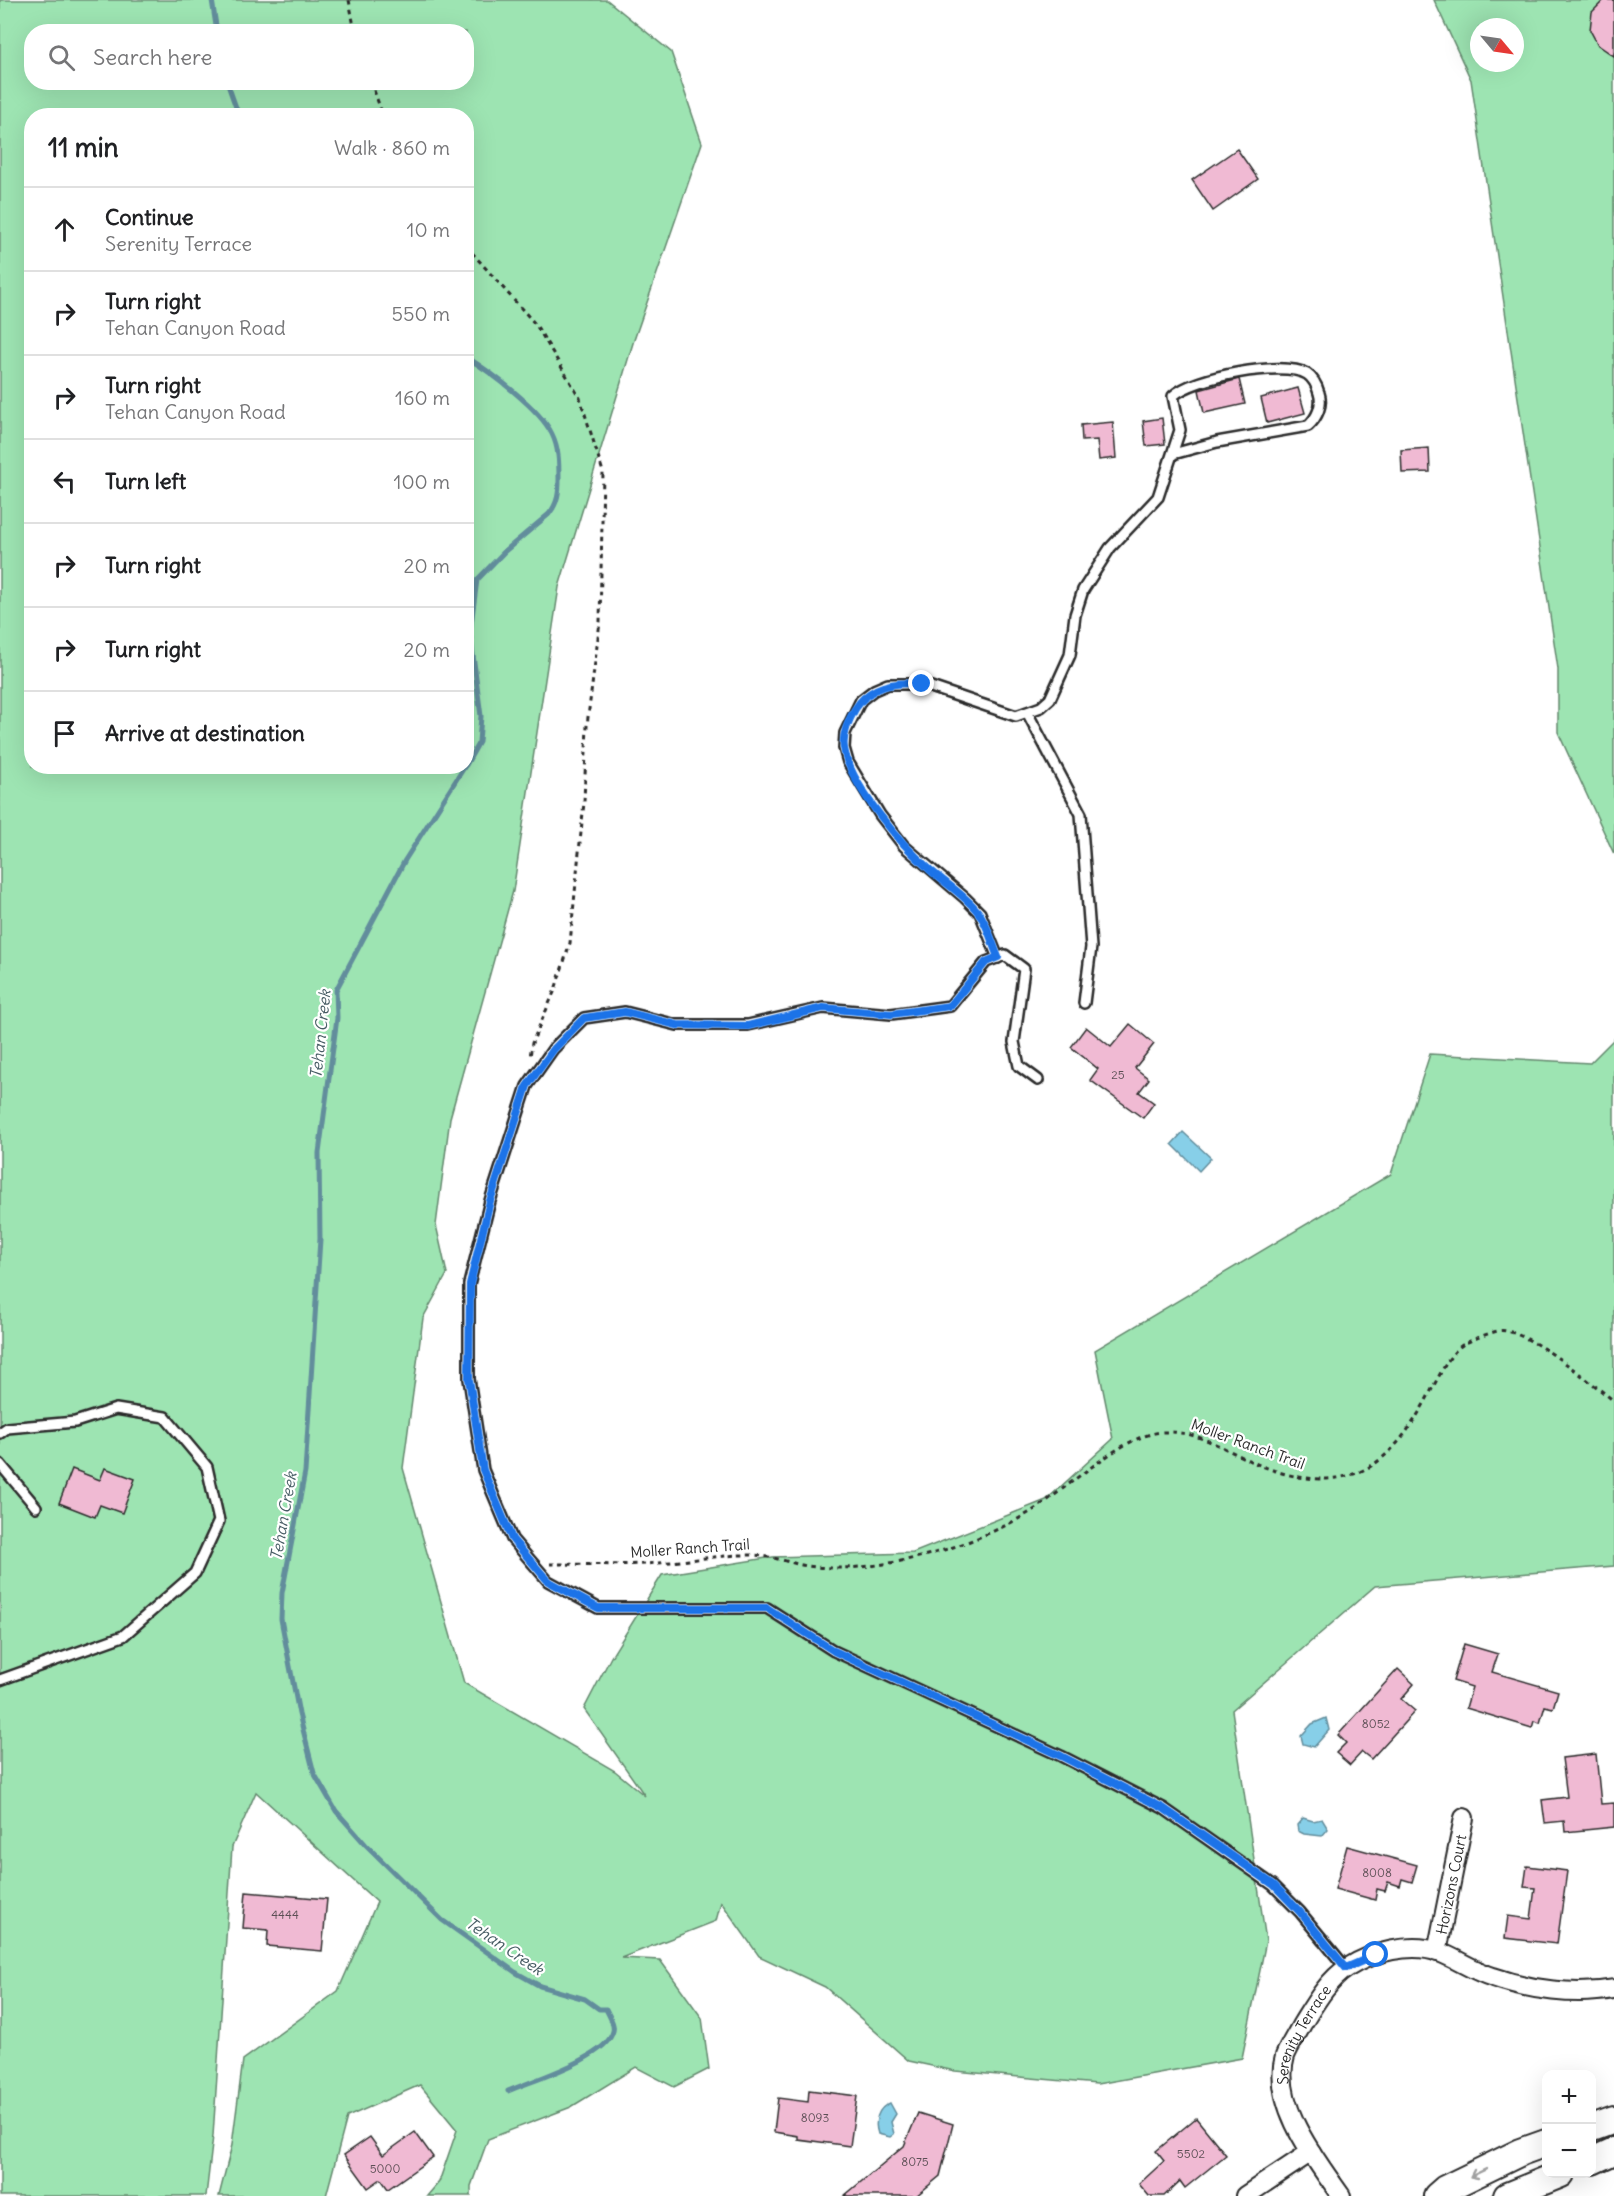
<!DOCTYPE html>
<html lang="en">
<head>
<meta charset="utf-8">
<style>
	body { margin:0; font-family:Delius,sans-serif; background:#f2f2f2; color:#202124 }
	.controls { position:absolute; right:18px; bottom:18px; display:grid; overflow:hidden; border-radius:12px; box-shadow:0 6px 24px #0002 }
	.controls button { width:54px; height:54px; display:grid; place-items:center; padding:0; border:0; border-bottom:2px solid #e0e0e0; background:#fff; color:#202124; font:30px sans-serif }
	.compass { position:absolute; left:1470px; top:18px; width:54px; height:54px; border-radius:50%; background:#fff; box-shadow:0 6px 24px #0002; rotate:119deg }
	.stop { position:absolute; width:18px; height:18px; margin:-14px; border:4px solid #1a73e8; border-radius:50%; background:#fff }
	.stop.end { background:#1a73e8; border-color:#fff; box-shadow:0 2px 6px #0008 }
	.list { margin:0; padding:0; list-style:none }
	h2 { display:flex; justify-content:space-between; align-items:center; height:78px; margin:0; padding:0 24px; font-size:26px }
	h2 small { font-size:20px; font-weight:400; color:#757577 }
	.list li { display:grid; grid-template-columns:39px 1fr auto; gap:18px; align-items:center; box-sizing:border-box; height:84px; padding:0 24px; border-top:2px solid #e0e0e0 }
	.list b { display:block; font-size:22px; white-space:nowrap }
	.list p { margin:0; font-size:20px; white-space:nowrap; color:#757577 }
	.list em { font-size:20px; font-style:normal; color:#757577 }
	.icon { flex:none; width:33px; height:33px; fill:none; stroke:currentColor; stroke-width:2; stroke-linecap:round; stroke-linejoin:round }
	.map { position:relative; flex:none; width:1614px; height:2196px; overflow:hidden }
	.search { position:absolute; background:#fff; box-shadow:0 6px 24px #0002; left:24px; top:24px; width:450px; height:66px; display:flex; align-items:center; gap:15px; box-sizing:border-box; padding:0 21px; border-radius:24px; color:#757577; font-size:22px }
	.panel { position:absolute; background:#fff; box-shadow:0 6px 24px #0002; left:24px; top:108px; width:450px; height:666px; border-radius:24px }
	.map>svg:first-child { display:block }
</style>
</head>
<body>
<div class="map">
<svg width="1614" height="2196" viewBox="0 0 1614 2196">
	<rect width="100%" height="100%" fill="#fff"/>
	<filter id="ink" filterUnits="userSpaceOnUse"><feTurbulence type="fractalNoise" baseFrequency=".0167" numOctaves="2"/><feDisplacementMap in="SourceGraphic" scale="12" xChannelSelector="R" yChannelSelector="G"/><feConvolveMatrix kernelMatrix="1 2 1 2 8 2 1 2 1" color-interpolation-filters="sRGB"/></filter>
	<g filter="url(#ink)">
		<g fill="#9de4b2" stroke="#64886e" stroke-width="1.5" fill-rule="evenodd">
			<path d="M0,0H607L671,52L702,143L633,343L559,587L513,891L450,1118L436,1225L447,1274L423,1318L403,1468L464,1683L615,1771L645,1796L584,1709L611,1657L662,1575L773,1557L913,1553L1046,1500L1113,1439L1095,1350L1391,1174L1430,1054L1590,1063L1614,1039V1566L1375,1586L1232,1710L1266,1941L1242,2058L1097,2084L955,2071L909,2061L825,1987L759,1956L721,1902L716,1921L621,1958L660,1960L702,2018L709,2069L674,2087L636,2067L571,2107L488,2139L471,2186V2196H427L439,2182L457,2130L420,2085L347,2117L326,2196H219L232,2145L243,2060L338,1991L377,1902L256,1792L232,1847L213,2136L206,2196H0ZM32,32H466V82H32ZM32,116H466V766H32Z"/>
			<path d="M1434,0H1614V854L1558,732V669L1471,80ZM1479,27H1515V63H1479Z"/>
		</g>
		<g fill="#87cfe8" stroke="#628d9c" stroke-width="1.5">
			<path d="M1183,1132L1211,1158L1199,1171L1172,1144Z"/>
			<path d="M1326,1718L1329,1730L1314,1747L1303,1744L1301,1736L1312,1724Z"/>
			<path d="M1303,1818L1313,1821L1322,1819L1328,1829L1322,1836L1304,1834L1298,1831L1297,1825Z"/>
			<path d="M890,2103L896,2114L891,2122L894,2134L890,2137L878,2134C874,2122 877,2108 890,2103Z"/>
		</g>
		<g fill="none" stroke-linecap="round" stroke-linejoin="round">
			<g stroke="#628d9c" stroke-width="5">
				<path d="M212,0L217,32"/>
				<path d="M227,82L239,116"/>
				<path d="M466,357C491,372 540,409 552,434C559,448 559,464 559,479C559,492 558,503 549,514L505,551L477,580L470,632L481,716L479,742L466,765"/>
				<path d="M465,766L405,860L336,990L337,1018L319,1153L320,1239L305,1472L282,1593L281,1619L299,1714L314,1773L336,1811L366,1845L442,1920L515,1972L540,1986L585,1999L599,2009H606C609,2016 615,2024 613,2031C607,2058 533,2080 508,2091"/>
			</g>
		</g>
		<g fill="#f0bad3" stroke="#2b2b2b" stroke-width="1.5">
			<path d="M1604,0H1614V56L1598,45L1590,30L1592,12Z"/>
			<path d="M1237,149L1258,179L1213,211L1192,180Z"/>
			<path d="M1239,379L1245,404L1204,413L1199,390Z"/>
			<path d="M1298,388L1305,413L1267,423L1261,398Z"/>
			<path d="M1162,418L1165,444L1146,446L1143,421Z"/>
			<path d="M1113,422L1116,458L1099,460L1097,440L1082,441L1081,425Z"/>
			<path d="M1429,448L1430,472L1402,473L1401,450Z"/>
			<path d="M1130,1024L1154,1044L1135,1068L1149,1079L1139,1092L1154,1103L1143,1118L1090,1080L1098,1069L1071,1047L1086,1027L1111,1047Z"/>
			<path d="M105,1468L135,1479L122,1513L100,1505L95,1517L59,1503L72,1469L100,1480Z"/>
			<path d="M1464,1644L1498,1654L1492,1672L1558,1691L1553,1708L1545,1706L1540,1723L1534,1721L1532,1728L1466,1708L1472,1687L1453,1681Z"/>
			<path d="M1398,1669L1414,1684L1401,1699L1415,1711L1371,1759L1362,1752L1350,1765L1336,1753L1346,1743L1338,1735Z"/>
			<path d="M1596,1754L1601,1804L1614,1803V1827L1565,1832L1564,1821L1545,1823L1542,1800L1567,1797L1562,1758Z"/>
			<path d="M1347,1846L1417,1865L1412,1882L1402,1879L1400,1886L1388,1882L1385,1891L1377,1889L1375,1900L1335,1889Z"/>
			<path d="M1527,1866L1567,1871L1557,1944L1505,1938L1508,1916L1531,1919L1535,1888L1524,1887Z"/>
			<path d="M246,1892L327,1899L322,1951L267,1946L268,1930L243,1928Z"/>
			<path d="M809,2090L857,2096L850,2146L798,2139V2136L774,2132L778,2098L808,2102Z"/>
			<path d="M918,2113L953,2124L940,2176L916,2196H844L904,2146Z"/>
			<path d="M1196,2118L1226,2155L1185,2188L1180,2181L1164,2196H1149L1139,2184L1164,2161L1156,2151Z"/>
			<path d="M415,2132L433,2157L388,2189L381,2179L368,2188L344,2155L370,2137L383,2155Z"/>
		</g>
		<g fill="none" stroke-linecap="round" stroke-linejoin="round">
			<g stroke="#2b2b2b" stroke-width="14">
				<g id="service">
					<path d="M1028,714L1081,814L1091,947L1084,1003"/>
					<path d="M998,958L980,913L965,898L904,846L880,815L848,762L844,748L845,733L861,700L874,690L888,684H922L1016,716L1041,707L1050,699L1070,655L1075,615L1083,590L1110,548L1158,497L1180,430L1173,396C1193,377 1282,360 1307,374C1313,378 1317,386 1319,393C1323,405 1317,418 1308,426L1217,442L1173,454"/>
					<path d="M1038,1080L1019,1066L1014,1042L1024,969L1005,955L986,962L950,1006L891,1014L823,1008L748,1025H677L625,1012L584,1018L553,1049L527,1086L490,1201L469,1284V1379L483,1470L512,1539L548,1581L598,1608H767L834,1651L1061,1756L1163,1808L1273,1885L1300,1912L1346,1968"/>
					<path d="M0,1433L7,1428L75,1422L116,1409L165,1417L207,1467L219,1521L195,1573L123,1636L0,1680"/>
					<path d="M0,1464L36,1507"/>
				</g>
			</g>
			<g stroke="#2b2b2b" stroke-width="22">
				<g id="minor">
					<path id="s1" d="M1437,1952L1464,1818"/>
					<path d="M1245,2196L1311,2152"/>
					<path id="s2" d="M1341,2196C1316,2160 1271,2104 1285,2056C1289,2046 1297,2034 1302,2024C1314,2005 1328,1980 1347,1968C1372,1952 1411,1942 1439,1952C1457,1959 1474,1971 1493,1977C1530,1990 1575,1996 1614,1989"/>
				</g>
			</g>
			<g stroke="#2b2b2b" stroke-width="30">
				<g id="secondary">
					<path d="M1592,2128L1614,2120"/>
					<path d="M1592,2161L1614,2151"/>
					<path d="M1437,2196L1445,2189L1521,2152L1546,2143"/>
					<path d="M1507,2196L1561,2174"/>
				</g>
			</g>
			<g stroke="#2b2b2b" stroke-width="3" stroke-dasharray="4.5 4.5" stroke-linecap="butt">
				<path d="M349,0L355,32"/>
				<path d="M371,82L383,116"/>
				<path d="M466,246L536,325L580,398L603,472L600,622L587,725L584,802L570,943L555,990L532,1043L530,1057"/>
				<path d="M550,1564C586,1564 623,1566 658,1563C689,1561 725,1554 754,1555C772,1556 790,1563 807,1566C843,1571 880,1566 915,1558C954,1549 997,1532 1032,1511C1067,1489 1124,1433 1164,1432C1192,1431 1214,1443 1238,1455C1275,1474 1319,1488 1359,1472C1394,1458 1417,1418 1433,1387C1441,1373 1450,1352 1464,1344C1473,1339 1489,1333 1498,1331C1522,1325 1594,1385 1614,1401"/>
			</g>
			<use href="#service" stroke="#fff" stroke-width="9"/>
			<use href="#minor" stroke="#fff" stroke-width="18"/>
			<use href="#secondary" stroke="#fff" stroke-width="26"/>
		</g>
		<defs><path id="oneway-shaft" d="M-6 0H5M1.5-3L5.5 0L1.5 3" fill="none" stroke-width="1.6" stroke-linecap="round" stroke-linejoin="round" transform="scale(1.5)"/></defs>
		<use stroke="#a0a0a0" href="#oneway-shaft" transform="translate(1478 2173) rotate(154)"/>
	</g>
	<g fill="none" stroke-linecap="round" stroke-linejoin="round" filter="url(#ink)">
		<path stroke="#1a73e8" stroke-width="8" d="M922,684C895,681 870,685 855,709C848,721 842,735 844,748C850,786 902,845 930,870C946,884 965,895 978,912C988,924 992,943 998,957L986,962L950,1006L891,1014L823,1008L748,1026L677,1025L625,1012L584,1018L554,1049L527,1086L490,1201L470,1284L469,1379L483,1470L512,1539L548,1581L598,1608H767L834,1651L1061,1756L1163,1808L1274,1885L1300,1912L1346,1968L1376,1955"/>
	</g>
	<g text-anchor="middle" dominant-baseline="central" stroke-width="4.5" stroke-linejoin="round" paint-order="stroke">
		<g font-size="12" fill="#5c4f55">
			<text x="1118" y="1074">25</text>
			<text x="1376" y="1723">8052</text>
			<text x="1377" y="1872">8008</text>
			<text x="285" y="1914">4444</text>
			<text x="815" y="2117">8093</text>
			<text x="1191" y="2153">5502</text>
			<text x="915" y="2161">8075</text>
			<text x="385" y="2168">5000</text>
		</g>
		<g font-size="15" fill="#2b2b2b" stroke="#fff">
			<text transform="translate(1248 1444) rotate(20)">Moller Ranch Trail</text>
			<text transform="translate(690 1548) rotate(-4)">Moller Ranch Trail</text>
			<text stroke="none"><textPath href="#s1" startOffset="69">Horizons Court</textPath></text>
			<text stroke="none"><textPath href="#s2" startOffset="182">Serenity Terrace</textPath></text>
		</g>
		<g font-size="16" font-style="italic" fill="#475c64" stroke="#fff">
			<text transform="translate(320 1034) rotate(-84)">Tehan Creek</text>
			<text transform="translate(283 1516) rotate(-80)">Tehan Creek</text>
			<text transform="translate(505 1946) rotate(34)">Tehan Creek</text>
		</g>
	</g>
</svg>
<div class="controls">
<button>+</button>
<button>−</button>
</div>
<svg class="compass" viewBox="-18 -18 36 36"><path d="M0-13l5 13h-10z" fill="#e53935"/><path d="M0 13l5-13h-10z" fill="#757577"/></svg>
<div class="stop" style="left:1376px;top:1955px"></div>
<div class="stop end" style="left:922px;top:684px"></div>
<div class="search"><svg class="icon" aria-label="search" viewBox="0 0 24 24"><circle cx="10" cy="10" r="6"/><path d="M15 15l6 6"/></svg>Search here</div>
<section class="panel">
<h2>11 min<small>Walk · 860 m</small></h2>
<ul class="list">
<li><svg class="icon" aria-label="ahead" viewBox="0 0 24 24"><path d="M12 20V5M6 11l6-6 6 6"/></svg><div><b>Continue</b><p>Serenity Terrace</p></div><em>10 m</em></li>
<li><svg class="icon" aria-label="right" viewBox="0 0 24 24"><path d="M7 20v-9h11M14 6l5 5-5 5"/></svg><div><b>Turn right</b><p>Tehan Canyon Road</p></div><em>550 m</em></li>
<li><svg class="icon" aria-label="right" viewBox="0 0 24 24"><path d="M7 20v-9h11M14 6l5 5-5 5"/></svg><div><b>Turn right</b><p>Tehan Canyon Road</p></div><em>160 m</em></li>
<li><svg class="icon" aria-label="left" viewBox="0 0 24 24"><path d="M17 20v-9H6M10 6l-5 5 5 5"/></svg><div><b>Turn left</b></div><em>100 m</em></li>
<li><svg class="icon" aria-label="right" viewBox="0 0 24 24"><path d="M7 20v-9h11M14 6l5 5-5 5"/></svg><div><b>Turn right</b></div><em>20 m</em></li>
<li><svg class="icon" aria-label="right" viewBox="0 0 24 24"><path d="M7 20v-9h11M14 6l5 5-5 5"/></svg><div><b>Turn right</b></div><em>20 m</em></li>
<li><svg class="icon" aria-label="arrive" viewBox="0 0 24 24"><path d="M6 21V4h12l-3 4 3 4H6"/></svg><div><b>Arrive at destination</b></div></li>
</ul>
</section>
</div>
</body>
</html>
